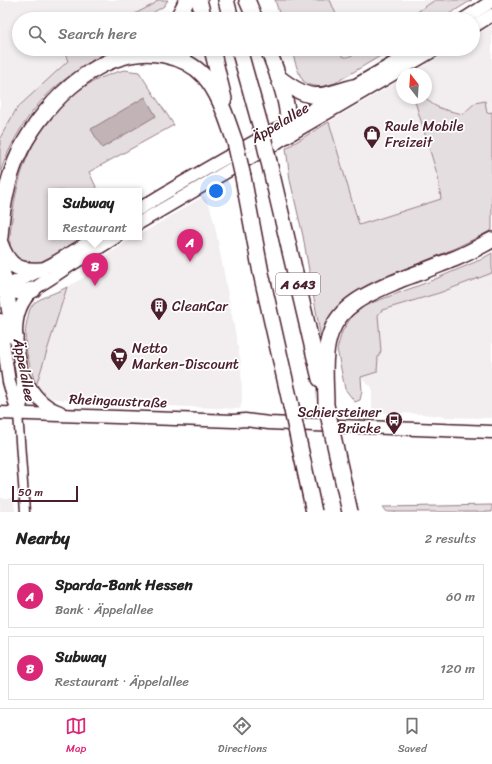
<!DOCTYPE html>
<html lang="en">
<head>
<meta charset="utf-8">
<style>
	body { margin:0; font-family:Sriracha,sans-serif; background:#f2f2f2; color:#222 }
	.compass { position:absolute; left:396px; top:68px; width:36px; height:36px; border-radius:50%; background:#fff; box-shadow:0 2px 6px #0003; rotate:343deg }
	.scale { position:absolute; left:12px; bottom:10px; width:66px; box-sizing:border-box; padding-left:4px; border:2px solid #4a1f2b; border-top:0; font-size:11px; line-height:14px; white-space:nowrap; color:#4a1f2b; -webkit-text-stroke:3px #fff; paint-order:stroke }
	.you { position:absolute; left:216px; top:191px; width:14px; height:14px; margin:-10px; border:3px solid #fff; border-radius:50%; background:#1a73e8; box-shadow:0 0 0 6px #1a73e833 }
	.badge { display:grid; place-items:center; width:26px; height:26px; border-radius:50%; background:#db2777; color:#fff; font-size:13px; font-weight:700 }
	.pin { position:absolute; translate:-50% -33px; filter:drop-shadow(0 1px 2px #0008) }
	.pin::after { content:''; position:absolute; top:21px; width:14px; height:12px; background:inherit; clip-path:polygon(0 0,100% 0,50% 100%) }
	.popup { position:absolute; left:48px; top:188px; width:94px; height:52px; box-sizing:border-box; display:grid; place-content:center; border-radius:0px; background:#fff; filter:drop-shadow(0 1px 3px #0005); font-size:13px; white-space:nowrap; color:#767676 }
	.popup b { font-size:15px; color:#222 }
	.popup::after { content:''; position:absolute; left:50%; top:100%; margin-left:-8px; border:8px solid transparent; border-top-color:#fff }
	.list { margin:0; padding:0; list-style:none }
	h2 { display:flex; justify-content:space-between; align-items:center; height:52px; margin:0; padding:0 16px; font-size:17px }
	h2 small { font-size:13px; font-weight:400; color:#767676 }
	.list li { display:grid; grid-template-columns:26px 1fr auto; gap:12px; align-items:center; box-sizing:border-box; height:64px; margin:0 8px 8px; padding:0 8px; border:1px solid #e0e0e0; border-radius:0px }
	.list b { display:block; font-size:15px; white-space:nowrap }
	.list p { margin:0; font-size:13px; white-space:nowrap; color:#767676 }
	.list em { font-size:13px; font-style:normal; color:#767676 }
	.icon { flex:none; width:22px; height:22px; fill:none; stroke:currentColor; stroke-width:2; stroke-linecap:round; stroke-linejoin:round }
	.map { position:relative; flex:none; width:492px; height:512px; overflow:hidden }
	.search { position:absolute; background:#fff; box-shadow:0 2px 6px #0003; left:12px; right:12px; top:12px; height:44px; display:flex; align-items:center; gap:10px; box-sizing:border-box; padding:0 14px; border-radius:22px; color:#767676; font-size:15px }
	.sheet { height:196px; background:#fff }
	nav { display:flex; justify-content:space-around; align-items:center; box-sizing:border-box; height:56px; border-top:1px solid #e0e0e0; background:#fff; font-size:11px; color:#767676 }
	nav a { display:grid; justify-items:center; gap:2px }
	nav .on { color:#db2777 }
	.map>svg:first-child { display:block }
</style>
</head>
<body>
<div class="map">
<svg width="492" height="512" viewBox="0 0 492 512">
	<rect width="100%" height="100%" fill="#fff"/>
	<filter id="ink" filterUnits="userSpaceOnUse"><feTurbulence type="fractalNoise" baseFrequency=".025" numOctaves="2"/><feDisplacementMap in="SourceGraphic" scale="8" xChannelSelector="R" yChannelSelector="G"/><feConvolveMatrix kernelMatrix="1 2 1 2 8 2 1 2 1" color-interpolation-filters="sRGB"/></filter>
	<g filter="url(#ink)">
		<g fill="#f2eeef">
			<path d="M0,0H158L154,4L125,19H19V49H63L68,61L17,108L0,138Z"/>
			<path d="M330,0H434L407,19H338Z"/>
			<path d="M492,25V112L487,113L485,101L475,103L463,114L438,108L427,100L426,98V74L412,73L453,49H473V37Z"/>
			<path d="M338,49H362L351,56L344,57L339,52Z"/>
			<path d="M402,79V98H414L438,177L441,200L359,225L329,122Z"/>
			<path d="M204,196L210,207L215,226L241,363L242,401L240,409L168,406L138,401L65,400L48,398L40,392L36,386L67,287L95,271L98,260L136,237H139V235Z"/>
			<path d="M492,273V418L445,417L423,414L372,412V387L366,383L361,377L377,372L378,315L382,310L439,293Z"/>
			<path d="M0,498H14L15,512H0Z"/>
		</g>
		<g fill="#e5dee0" stroke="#987e86">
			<path d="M158,0H168L164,6L143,19H125L154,4Z"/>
			<path d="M275,0H330L338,19H281Z"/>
			<path d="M435,0H472L441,19H407Z"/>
			<path d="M63,49H113C90,62 61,79 43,99C24,120 9,146 0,173V138L17,108L68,61Z"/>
			<path d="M291,49H338C344,66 355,51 364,49C372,47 383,49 392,49L335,83L320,87L310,85L303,81L298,71Z"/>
			<path d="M124,70L139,72L174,125L89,172L98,191H51V237H85L43,263L26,265C22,263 17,260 14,256C6,247 12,223 13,211C22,146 56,87 124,70Z"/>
			<path d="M414,98H426C434,109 450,111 463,114L475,103L485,101L487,113L492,112V230C469,242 445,253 420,263C397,272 365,282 346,299C333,310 327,323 321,339L303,236L290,180L286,148L329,122L359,225L441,199L438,177Z"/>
			<path d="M492,253V273L439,293L382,310L378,315L381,351L378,357L377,372L361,377L362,391L360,400L355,402L345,389L337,349L342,332L355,311L366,305L428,282L480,260Z"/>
			<path d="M67,287L36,386C29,362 21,342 28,317C29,310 31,305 37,301C46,295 57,293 67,287Z"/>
			<path d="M6,310L20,389L13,394Z"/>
			<path d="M492,505V512H387L383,507Z"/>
		</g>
		<path fill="#c1b3b6" stroke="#91787e" d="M145,97L156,116L102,148L91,129Z"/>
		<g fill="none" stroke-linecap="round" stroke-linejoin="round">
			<g stroke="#4a1f2b" stroke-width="11">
				<path id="street" d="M18,413L25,512"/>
			</g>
			<g stroke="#4a1f2b" stroke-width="15">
				<g id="secondary">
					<path d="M464,19L492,1"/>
					<path d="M473,27L492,15"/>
					<path d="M139,209C230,152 326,105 417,49"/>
					<path d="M139,223L436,49"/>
					<path d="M0,288L29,276L54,263L97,237"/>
					<path d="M0,320L9,382L18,413"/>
					<path d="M24,378C33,393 42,406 60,412"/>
					<path d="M0,413L234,421L245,420L269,423L314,425L492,432"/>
					<path d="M18,413C27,392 22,373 18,351C14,330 15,307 32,291C38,285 47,281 54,276C74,262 96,250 116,237"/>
				</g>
			</g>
			<g stroke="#4a1f2b" stroke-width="18">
				<g id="highway">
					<path d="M199,0L204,19"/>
					<path d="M226,0L231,19"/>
					<path d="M247,0L255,19"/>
					<path d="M177,19L182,10L187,0"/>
					<path d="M212,49L224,99"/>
					<path d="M239,49L261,128"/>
					<path d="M268,49C275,68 293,110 286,130C283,136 277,140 273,144"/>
					<path d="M278,77C310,102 317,98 353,87"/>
					<path d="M269,162L320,379"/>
					<path d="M243,177L261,273L291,406"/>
					<path d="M0,237C2,207 7,177 21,149C46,100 105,43 164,55C179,58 194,65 204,76C220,94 227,120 235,142"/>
					<path d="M0,243C8,265 17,272 41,270"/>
					<path d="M0,261C6,286 9,312 15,337"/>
					<path d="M0,289L22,292L33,290"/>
					<path d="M326,405C326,382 322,355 331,332C342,302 375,291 402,279C419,273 436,266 454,259C467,254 479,247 492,240"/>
				</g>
			</g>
			<use href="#street" stroke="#fff" stroke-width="8"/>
			<use href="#secondary" stroke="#fff" stroke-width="12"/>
			<use href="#highway" stroke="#fff" stroke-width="15"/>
			<g stroke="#4a1f2b" stroke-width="18" stroke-linecap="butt">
				<g id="highway-bridge">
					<path d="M261,128L269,162"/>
					<path d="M235,142L243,177"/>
					<path d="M326,405L350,512"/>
					<path d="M291,406L314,512"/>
				</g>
			</g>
			<use href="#highway-bridge" stroke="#fff" stroke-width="15"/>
		</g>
	</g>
	<defs>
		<g id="shop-pin" transform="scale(0.9)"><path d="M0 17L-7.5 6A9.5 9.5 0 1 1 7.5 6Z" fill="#4a1f2b" stroke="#fff"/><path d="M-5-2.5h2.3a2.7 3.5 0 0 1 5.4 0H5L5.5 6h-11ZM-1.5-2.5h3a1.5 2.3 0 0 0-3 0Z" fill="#fff"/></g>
		<g id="building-pin" transform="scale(0.9)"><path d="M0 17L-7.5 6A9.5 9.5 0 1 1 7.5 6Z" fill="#4a1f2b" stroke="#fff"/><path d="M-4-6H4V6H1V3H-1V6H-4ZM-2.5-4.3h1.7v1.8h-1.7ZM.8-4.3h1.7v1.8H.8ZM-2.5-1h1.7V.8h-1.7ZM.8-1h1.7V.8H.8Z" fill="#fff"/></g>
		<g id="supermarket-pin" transform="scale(0.9)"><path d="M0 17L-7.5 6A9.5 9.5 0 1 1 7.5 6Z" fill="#4a1f2b" stroke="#fff"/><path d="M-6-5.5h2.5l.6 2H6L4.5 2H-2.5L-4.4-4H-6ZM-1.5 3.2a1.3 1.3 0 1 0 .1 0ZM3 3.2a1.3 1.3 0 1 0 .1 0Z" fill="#fff"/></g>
		<g id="bus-pin" transform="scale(0.9)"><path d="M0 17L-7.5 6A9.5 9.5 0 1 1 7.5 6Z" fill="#4a1f2b" stroke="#fff"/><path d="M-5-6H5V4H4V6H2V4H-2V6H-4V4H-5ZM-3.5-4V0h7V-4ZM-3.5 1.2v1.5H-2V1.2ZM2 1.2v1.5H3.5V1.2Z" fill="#fff"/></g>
	</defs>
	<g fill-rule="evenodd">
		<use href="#shop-pin" x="372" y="134"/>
		<use href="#building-pin" x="159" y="306"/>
		<use href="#supermarket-pin" x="119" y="356"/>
		<use href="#bus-pin" x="394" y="420"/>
	</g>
	<g text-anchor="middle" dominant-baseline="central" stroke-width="3.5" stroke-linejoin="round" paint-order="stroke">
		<rect fill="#fff" stroke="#80626b" stroke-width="1" x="276" y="273" width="44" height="22" rx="3"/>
		<g font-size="13" font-weight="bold" fill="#4a1f2b">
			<text x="298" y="284">A 643</text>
		</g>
		<g font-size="14" fill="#4a1f2b" stroke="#fff">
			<text transform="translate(280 123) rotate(-31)">Äppelallee</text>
			<text transform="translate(24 370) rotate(79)">Äppelallee</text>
			<text transform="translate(118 401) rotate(2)">Rheingaustraße</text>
		</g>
		<g font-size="14" fill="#4a1f2b" stroke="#fff" text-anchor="start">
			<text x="385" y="126">Raule Mobile<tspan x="385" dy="16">Freizeit</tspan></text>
			<text x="172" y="306">CleanCar</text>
			<text x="132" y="348">Netto<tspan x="132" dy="16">Marken-Discount</tspan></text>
			<text x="381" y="412" text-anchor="end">Schiersteiner<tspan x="381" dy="16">Brücke</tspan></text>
		</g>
	</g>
</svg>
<svg class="compass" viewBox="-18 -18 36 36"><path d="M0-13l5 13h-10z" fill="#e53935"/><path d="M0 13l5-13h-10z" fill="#767676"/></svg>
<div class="scale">50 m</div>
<div class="you"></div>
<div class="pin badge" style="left:190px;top:262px">A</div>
<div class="pin badge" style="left:95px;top:286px">B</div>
<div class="popup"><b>Subway</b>Restaurant</div>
<div class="search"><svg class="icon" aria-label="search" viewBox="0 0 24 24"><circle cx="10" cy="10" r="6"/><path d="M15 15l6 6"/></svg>Search here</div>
</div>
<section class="sheet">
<h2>Nearby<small>2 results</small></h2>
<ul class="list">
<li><span class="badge">A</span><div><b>Sparda-Bank Hessen</b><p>Bank · Äppelallee</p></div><em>60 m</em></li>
<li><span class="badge">B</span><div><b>Subway</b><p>Restaurant · Äppelallee</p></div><em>120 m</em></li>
</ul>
</section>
<nav>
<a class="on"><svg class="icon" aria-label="map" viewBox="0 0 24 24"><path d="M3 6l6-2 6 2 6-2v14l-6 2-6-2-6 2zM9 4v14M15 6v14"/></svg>Map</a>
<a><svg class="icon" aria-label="directions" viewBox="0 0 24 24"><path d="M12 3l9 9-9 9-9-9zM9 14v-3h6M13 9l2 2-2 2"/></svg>Directions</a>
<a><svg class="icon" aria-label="saved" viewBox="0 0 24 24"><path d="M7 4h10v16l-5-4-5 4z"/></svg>Saved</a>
</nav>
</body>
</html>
